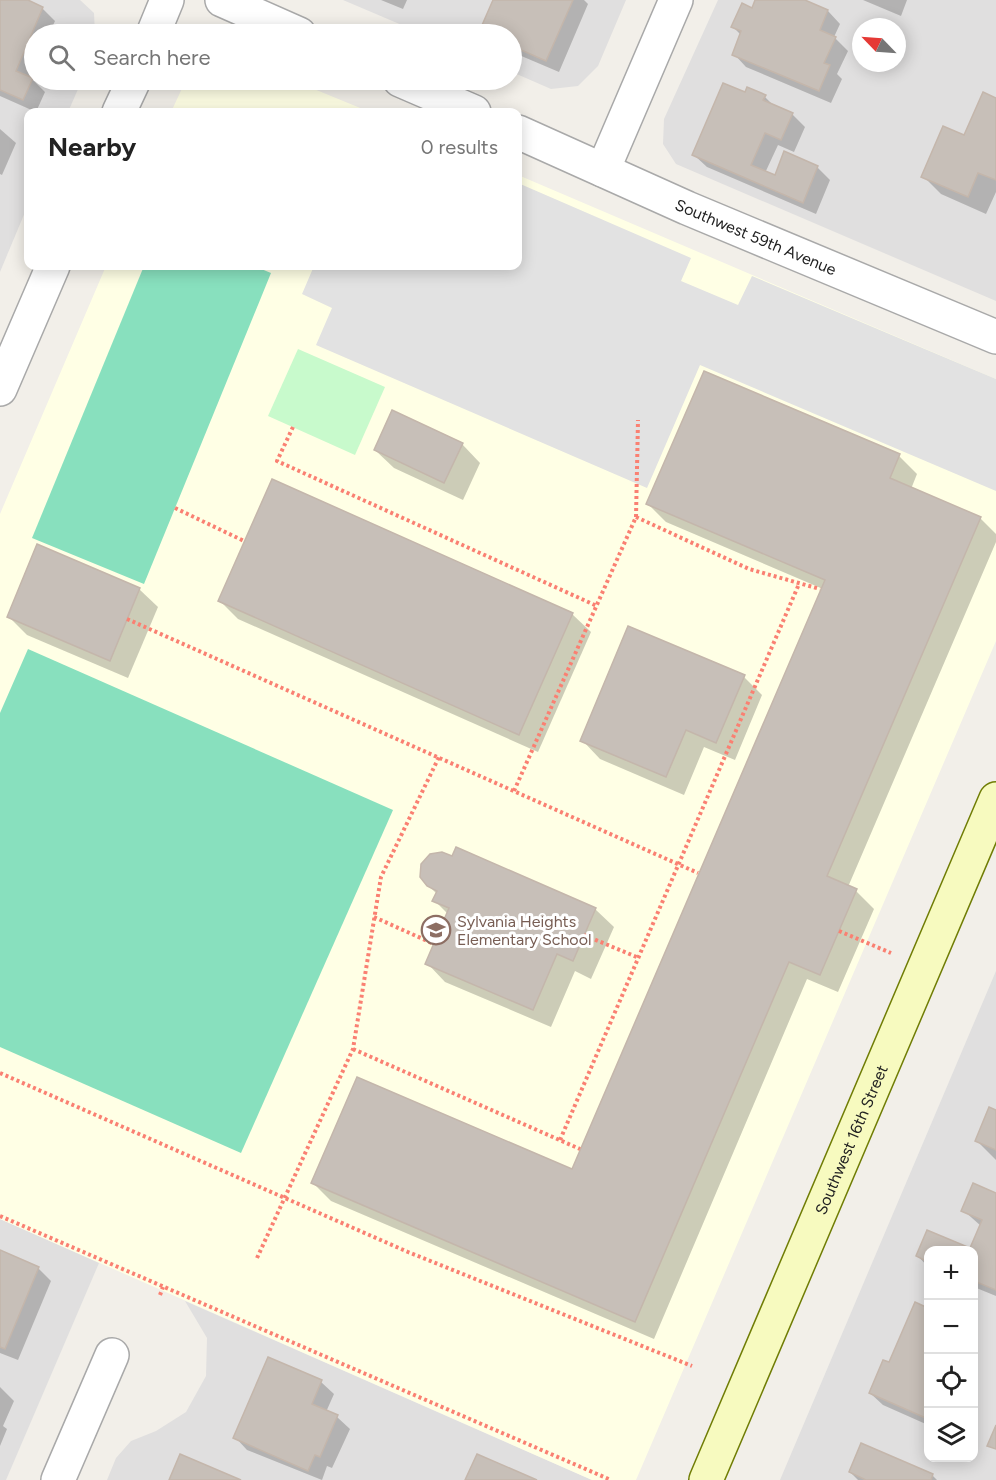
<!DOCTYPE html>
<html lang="en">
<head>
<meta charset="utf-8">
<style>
	body { margin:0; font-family:Figtree,sans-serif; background:#f6f6f6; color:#222 }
	.controls { position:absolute; right:18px; bottom:18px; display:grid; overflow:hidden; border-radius:12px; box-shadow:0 3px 15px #0003 }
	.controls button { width:54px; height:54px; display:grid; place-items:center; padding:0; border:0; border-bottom:2px solid #e0e0e0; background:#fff; color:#222; font:30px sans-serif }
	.compass { position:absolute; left:852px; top:18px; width:54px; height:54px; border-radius:50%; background:#fff; box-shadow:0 3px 15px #0003; rotate:295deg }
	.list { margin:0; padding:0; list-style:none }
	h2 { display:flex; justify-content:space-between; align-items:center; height:78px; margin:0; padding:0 24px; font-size:26px }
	h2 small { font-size:20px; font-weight:400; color:#767676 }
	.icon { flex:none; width:33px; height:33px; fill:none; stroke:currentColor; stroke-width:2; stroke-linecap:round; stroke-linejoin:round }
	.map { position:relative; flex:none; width:996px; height:1480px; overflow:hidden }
	.search { position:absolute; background:#fff; box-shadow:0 3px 15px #0003; left:24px; top:24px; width:498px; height:66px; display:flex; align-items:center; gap:15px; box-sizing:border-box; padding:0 21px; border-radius:33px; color:#767676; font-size:22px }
	.panel { position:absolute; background:#fff; box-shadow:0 3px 15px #0003; left:24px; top:108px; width:498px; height:162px; border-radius:12px }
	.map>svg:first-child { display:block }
</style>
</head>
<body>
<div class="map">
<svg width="996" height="1480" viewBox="0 0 996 1480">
	<rect width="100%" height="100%" fill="#f2efe9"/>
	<g fill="#e0dfdf" fill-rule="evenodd">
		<path d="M0,0H80L94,13L95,34H34V80H82L68,112H28V205L0,272Z"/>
		<path d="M343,0H626L598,66L578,86L551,89L512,72V34H423Z"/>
		<path d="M718,0H996V301L676,164L663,144L664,119ZM861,27H897V63H861Z"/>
		<path d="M996,971V1480H780ZM928,1250H974V1458H928Z"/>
		<path d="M0,1219L99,1263L6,1480H0Z"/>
		<path d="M185,1301L592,1480H107L116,1458L131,1441L156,1431L186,1412L206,1376L207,1338Z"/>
	</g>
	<g fill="#ffffe5">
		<path d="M186,80H292L370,112H171Z"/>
		<path d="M518,175L996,379V641L636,1480H592L0,1219V514L106,266H518Z"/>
	</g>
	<path fill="#c8facc" d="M298,349L385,387L355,455L268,416Z"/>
	<g fill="#88e0be">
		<path d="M144,266H254L271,273L144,584L32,538Z"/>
		<path d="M28,649L393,810L241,1153L0,1047V713Z"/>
	</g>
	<path fill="#e2e2e2" d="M518,183L691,258L681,281L738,305L752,276L996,379V491L700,365L647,488L316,345L332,308L302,294L314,266H518Z"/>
	<g fill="#0003">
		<path d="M0,0H24L42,8L55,21L49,34H34V69L31,78L45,92L36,112L0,96Z"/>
		<path d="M381,0H407L403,9Z"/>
		<path d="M494,0H584L588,4L559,72L512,52V34H483L481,32Z"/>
		<path d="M756,0H801L828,11L840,24L834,37L848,51L837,74L842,79L831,103L746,67L734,54L741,35L733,27L752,10Z"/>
		<path d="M863,0H907L901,16Z"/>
		<path d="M746,94L765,97L775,107L792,114L805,127L794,152L778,145L765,173L775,177L785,153L818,168L830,180L816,214L707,167L694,155Z"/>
		<path d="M996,99V192L986,214L941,194L923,176L965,137Z"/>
		<path d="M0,129L16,143L2,175L0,174Z"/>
		<path d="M462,444L480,463L463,500L394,468L375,450Z"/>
		<path d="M899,456L917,474L911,489L980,518L996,534V542L848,887L856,891L874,909L838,992L807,979L654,1339L331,1201L313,1183L572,1171L823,589L666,522L648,504Z"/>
		<path d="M139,589L158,607L128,678L27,635L9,617Z"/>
		<path d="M220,601L572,614L591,632L538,752L238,619Z"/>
		<path d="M744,677L762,695L735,760L704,747L684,795L600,759L582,740Z"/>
		<path d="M428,885L595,909L614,927L591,979L575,971L551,1027L445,982L427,963L448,914L434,900L437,894Z"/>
		<path d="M996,1111V1160L977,1141Z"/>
		<path d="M996,1194V1296L974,1287V1250H928V1267L918,1256L928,1232L971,1250L981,1226L963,1210Z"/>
		<path d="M0,1251L38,1268L51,1281L18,1360L0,1353Z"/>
		<path d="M916,1304L928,1309V1425L883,1405L870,1393L890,1364Z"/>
		<path d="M321,1382L334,1394L326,1412L337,1417L350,1429L332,1468L327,1466L322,1480L247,1450L235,1437Z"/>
		<path d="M0,1387L14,1401L3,1426L7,1429L0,1446Z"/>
		<path d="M850,1472L932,1475L937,1480H858Z"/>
	</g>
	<g fill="#c7bfb8" stroke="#c4b6ab" stroke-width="1.5">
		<path d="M0,0H28L43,7L16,71L33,78L23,100L0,90Z"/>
		<path d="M493,0H573L546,61L512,46V34L479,32Z"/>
		<path d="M755,0H805L828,10L820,30L836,37L824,63L830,65L819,91L732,55L741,31L731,27L742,3L752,8Z"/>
		<path d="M723,83L745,92L747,87L766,95L763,100L793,113L781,140L765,133L751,165L775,175L784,151L818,166L803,203L692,155Z"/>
		<path d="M983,92L996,98V180L978,173L968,197L921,177L943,126L964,135Z"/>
		<path d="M704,371L900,454L890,478L981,517L827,876L857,889L820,975L789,962L635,1322L311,1183L357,1077L572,1169L825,580L646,504Z"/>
		<path d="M392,410L463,443L444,483L374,450Z"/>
		<path d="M272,479L573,613L519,735L218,601Z"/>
		<path d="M37,544L140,588L110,661L7,617Z"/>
		<path d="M628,626L745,675L716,743L686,730L666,777L580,741Z"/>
		<path d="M456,847L596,908L573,961L557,954L533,1010L425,964L449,908L432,901L437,891L427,886L420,877L421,864L430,854L442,852L452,856Z"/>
		<path d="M989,1107L996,1110V1150L975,1141Z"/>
		<path d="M973,1183L996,1193V1290L974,1281V1250H928V1262L916,1256L927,1230L970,1248L982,1220L961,1211Z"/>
		<path d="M0,1250L39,1267L5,1349L0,1347Z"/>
		<path d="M915,1302L928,1308V1419L869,1393L883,1360L889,1362Z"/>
		<path d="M268,1357L322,1380L312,1404L338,1415L320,1457L315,1455L308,1471L233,1438Z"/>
		<path d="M996,1425V1449L987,1446Z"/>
		<path d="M861,1443L933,1474L931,1480H866L849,1472Z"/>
		<path d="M180,1454L241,1480H169Z"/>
		<path d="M477,1454L537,1480H465Z"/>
	</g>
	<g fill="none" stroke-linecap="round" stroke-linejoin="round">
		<g stroke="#a9a9a9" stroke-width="36">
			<g id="street">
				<path d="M222,0L299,34"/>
				<path d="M153,34L167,0"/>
				<path d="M400,80L474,112"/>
				<path d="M119,112L134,80"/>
				<path id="s1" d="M518,132L687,208L996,337"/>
				<path d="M603,170L676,0"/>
				<path d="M0,389L53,266"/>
				<path d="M58,1480L112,1355"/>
			</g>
		</g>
		<g stroke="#707d05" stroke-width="36">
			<g id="secondary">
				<path id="s2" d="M706,1480L996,799"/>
			</g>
		</g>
		<g stroke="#fa8072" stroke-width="4" stroke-dasharray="3 3" stroke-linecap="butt">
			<path d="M293,427L277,461L597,606"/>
			<path d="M175,508L244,541"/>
			<path d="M636,517L749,569L820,589"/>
			<path d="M127,619L698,873"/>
			<path d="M514,791L636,517L638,420"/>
			<path d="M374,917L434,944"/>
			<path d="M839,931L891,953"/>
			<path d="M584,935L639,958"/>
			<path d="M353,1049L580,1149"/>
			<path d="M0,1073L408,1252L692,1366"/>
			<path d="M560,1140L799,584"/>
			<path d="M0,1216L611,1480"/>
			<path d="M257,1258L353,1049L381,877L439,757"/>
			<path d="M160,1295L163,1287"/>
		</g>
		<use href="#street" stroke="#fff" stroke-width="33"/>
		<use href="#secondary" stroke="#f7fabf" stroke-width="33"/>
	</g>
	<defs>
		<g id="school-ring" transform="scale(1.5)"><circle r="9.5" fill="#fff" stroke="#8d6e63" stroke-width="1.5"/><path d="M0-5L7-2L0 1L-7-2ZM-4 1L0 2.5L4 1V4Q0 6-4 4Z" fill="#8d6e63"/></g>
	</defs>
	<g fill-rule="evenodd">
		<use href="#school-ring" x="436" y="930"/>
	</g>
	<g text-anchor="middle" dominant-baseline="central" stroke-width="6" stroke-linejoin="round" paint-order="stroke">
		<g font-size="16" fill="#222" stroke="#fff">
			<text stroke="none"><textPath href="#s1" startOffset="260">Southwest 59th Avenue</textPath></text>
			<text stroke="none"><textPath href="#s2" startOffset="370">Southwest 16th Street</textPath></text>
		</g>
		<g font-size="16" fill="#785e54" stroke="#fff" text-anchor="start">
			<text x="457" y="921">Sylvania Heights<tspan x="457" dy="18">Elementary School</tspan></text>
		</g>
	</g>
</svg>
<div class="controls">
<button>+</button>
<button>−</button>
<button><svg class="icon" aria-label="locate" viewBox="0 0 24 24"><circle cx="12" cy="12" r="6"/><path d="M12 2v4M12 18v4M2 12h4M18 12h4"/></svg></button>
<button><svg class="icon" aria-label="layers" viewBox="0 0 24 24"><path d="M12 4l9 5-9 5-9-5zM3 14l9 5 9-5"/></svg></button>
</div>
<svg class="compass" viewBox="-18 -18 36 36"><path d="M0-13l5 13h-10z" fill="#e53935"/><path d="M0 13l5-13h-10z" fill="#767676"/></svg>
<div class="search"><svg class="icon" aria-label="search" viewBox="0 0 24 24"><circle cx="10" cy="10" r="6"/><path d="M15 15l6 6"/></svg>Search here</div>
<section class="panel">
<h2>Nearby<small>0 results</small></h2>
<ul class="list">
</ul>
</section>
</div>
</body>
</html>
